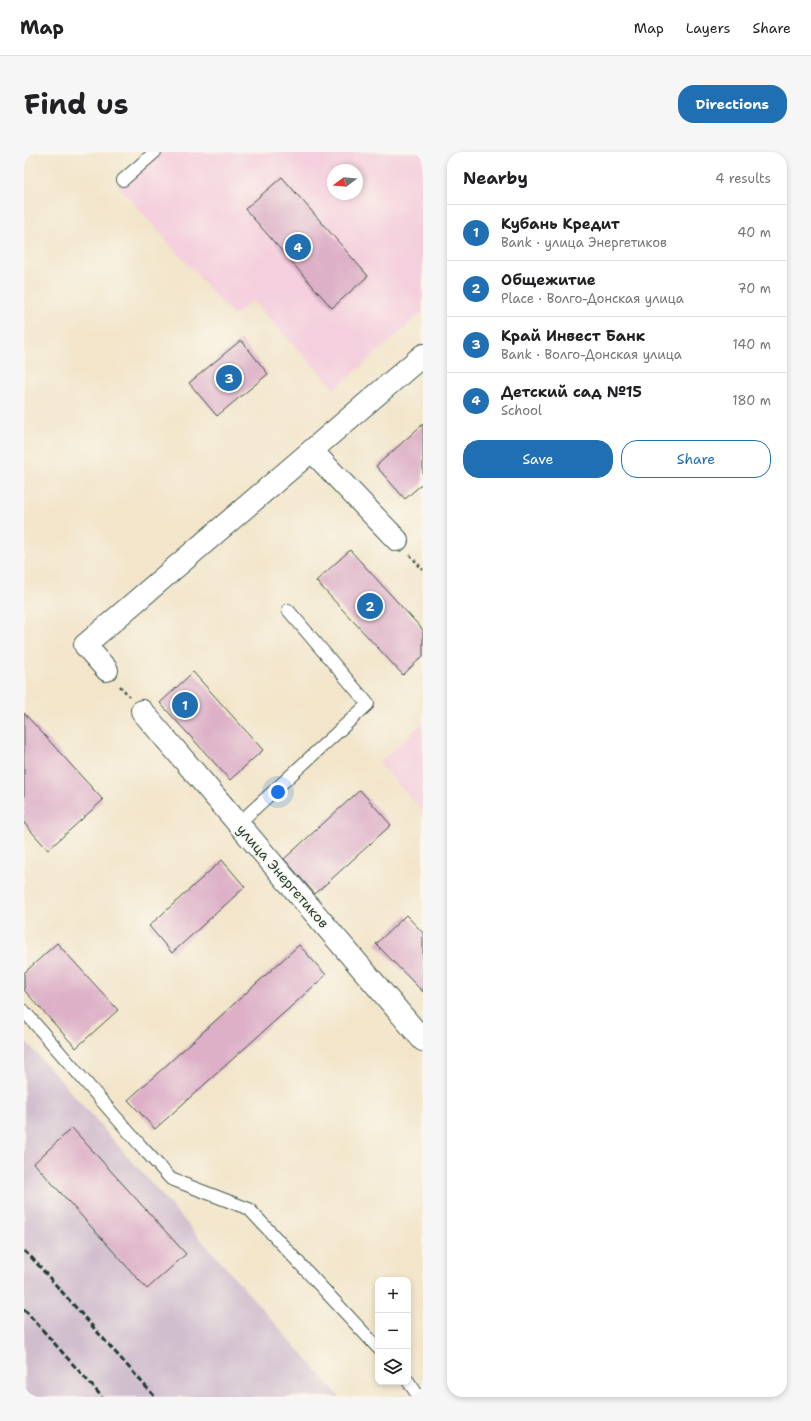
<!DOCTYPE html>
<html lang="en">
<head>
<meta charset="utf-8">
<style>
	body { margin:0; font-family:"Shantell Sans",sans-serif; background:#f6f6f6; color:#202124 }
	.controls { position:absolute; right:12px; bottom:12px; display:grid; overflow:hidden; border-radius:8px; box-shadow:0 2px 6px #0003 }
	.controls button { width:36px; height:36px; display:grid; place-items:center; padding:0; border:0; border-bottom:1px solid #e0e0e0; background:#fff; color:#202124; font:20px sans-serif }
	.compass { position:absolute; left:303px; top:12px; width:36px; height:36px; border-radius:50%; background:#fff; box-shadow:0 2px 6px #0003; rotate:254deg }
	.you { position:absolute; left:254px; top:640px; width:14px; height:14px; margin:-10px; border:3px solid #fff; border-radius:50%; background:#1a73e8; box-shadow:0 0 0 6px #1a73e833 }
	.badge { display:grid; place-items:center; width:26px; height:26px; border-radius:50%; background:#1f6fb2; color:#fff; font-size:13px; font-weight:700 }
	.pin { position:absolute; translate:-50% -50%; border:2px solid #fff; box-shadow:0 1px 4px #0006 }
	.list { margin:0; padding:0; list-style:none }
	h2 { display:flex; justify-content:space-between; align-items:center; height:52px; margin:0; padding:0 16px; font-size:17px }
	h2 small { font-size:13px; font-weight:400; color:#757577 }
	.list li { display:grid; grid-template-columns:26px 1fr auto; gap:12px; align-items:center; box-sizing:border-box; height:56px; padding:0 16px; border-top:1px solid #e0e0e0 }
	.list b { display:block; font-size:15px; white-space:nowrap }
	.list p { margin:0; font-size:13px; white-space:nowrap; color:#757577 }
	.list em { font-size:13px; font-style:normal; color:#757577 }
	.actions { display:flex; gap:8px; padding:12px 16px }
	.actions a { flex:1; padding:9px 0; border:1px solid #1f6fb2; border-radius:16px; text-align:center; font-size:14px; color:#1f6fb2 }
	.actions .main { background:#1f6fb2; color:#fff }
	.icon { flex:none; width:22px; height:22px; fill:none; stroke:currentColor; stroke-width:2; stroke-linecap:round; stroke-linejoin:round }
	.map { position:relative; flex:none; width:399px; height:1245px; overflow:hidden; border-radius:16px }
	header { display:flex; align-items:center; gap:24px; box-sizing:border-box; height:56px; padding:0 20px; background:#fff; border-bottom:1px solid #e0e0e0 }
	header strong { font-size:19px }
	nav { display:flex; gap:22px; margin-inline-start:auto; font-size:14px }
	.intro { display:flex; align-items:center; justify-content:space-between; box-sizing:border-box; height:96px; padding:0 24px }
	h1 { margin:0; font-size:28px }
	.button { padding:10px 18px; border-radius:16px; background:#1f6fb2; color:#fff; font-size:14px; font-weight:700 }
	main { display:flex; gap:24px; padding:0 24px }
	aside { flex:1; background:#fff; border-radius:16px; box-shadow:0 2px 6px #0003 }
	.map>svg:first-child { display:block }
</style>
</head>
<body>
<header>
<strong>Map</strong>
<nav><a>Map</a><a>Layers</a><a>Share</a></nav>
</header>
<div class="intro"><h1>Find us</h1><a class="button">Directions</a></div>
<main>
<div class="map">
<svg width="399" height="1245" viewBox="0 0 399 1245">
	<rect width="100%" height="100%" fill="#fbf7ec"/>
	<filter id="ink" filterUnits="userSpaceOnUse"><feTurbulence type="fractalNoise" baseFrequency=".025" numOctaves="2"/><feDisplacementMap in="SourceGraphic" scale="8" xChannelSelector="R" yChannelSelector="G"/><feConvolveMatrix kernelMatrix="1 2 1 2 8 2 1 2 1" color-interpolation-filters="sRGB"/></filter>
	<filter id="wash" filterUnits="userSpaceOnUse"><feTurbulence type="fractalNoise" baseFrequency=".012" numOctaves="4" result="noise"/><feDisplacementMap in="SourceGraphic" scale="16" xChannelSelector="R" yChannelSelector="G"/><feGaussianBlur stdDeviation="0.9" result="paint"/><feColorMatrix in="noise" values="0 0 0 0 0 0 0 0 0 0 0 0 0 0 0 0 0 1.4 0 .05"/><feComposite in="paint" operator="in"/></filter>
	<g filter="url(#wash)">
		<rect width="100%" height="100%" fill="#f2e5ca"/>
		<g fill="#f4cfdd" fill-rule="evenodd">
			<path d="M137,0H399V160L311,237L229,149L209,164L94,33ZM309,18H333V42H309Z"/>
			<path d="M399,571V660L355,611Z"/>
		</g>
		<path fill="#d0bdcd" d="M0,887L316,1245H0Z"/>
		<g id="blocks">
			<g fill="#ddb0c7">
				<path d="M258,25L344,124L308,156L221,57Z"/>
				<path d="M217,188L244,222L193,264L165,231Z"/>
				<path d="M399,272V331L381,347L352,314Z"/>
				<path d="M326,398L399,478V504L379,523L292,429Z"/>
				<path d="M169,520L239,598L206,628L136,551Z"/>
				<path d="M0,561L79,648L24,698L0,671Z"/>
				<path d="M336,638L367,673L291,742L260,707Z"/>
				<path d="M198,708L221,735L148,801L125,774Z"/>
				<path d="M382,763L399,781V840L352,792Z"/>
				<path d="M33,791L94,858L52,896L0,838V821Z"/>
				<path d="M275,793L302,823L131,977L104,948Z"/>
				<path d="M48,976L162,1102L123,1137L10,1011Z"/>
			</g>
		</g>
	</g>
	<g filter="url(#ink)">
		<use href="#blocks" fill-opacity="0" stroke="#3f564a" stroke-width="1"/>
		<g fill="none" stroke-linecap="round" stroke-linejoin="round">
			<g stroke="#3f564a" stroke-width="14">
				<g id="service">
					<path d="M99,28L131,0"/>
					<path d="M214,672L344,552L264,458"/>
					<path d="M0,859L116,993L147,1027L225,1057L354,1196"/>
					<path d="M384,1229L395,1245"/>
				</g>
			</g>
			<g stroke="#3f564a" stroke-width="24">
				<g id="minor">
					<path d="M288,299L373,388"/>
					<path d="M83,518L61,493L399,203"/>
					<path d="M118,559L399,888"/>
				</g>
			</g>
			<g stroke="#3f564a" stroke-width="2.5" stroke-dasharray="3 3" stroke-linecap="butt">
				<path d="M386,403L399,418"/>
				<path d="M96,534L105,544"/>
			</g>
			<use href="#service" stroke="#fff" stroke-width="12"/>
			<use href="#minor" stroke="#fff" stroke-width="22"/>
			<g stroke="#1f3d34" stroke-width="3" stroke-dasharray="6 3" stroke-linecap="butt">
				<path d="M0,1099L8,1106L131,1245"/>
				<path d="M0,1157L78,1245"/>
			</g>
		</g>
	</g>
	<g text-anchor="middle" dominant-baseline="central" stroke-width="3" stroke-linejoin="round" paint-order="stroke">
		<g font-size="14" fill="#1f3d34" stroke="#fbf7ec">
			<text transform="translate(259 724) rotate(49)">улица Энергетиков</text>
		</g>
	</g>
</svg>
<div class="controls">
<button>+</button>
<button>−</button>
<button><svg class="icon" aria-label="layers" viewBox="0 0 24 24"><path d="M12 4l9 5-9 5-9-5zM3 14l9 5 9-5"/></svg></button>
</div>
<svg class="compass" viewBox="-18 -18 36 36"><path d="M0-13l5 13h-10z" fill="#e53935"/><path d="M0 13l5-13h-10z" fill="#757577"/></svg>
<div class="you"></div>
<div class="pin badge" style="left:161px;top:553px">1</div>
<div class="pin badge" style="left:346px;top:454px">2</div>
<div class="pin badge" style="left:205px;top:226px">3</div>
<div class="pin badge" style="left:274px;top:95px">4</div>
</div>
<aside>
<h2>Nearby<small>4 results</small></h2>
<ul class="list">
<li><span class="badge">1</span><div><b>Кубань Кредит</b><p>Bank · улица Энергетиков</p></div><em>40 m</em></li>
<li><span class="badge">2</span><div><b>Общежитие</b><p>Place · Волго-Донская улица</p></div><em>70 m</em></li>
<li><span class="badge">3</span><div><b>Край Инвест Банк</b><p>Bank · Волго-Донская улица</p></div><em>140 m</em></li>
<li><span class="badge">4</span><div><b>Детский сад №15</b><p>School</p></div><em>180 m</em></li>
</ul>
<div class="actions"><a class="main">Save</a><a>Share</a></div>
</aside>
</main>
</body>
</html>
